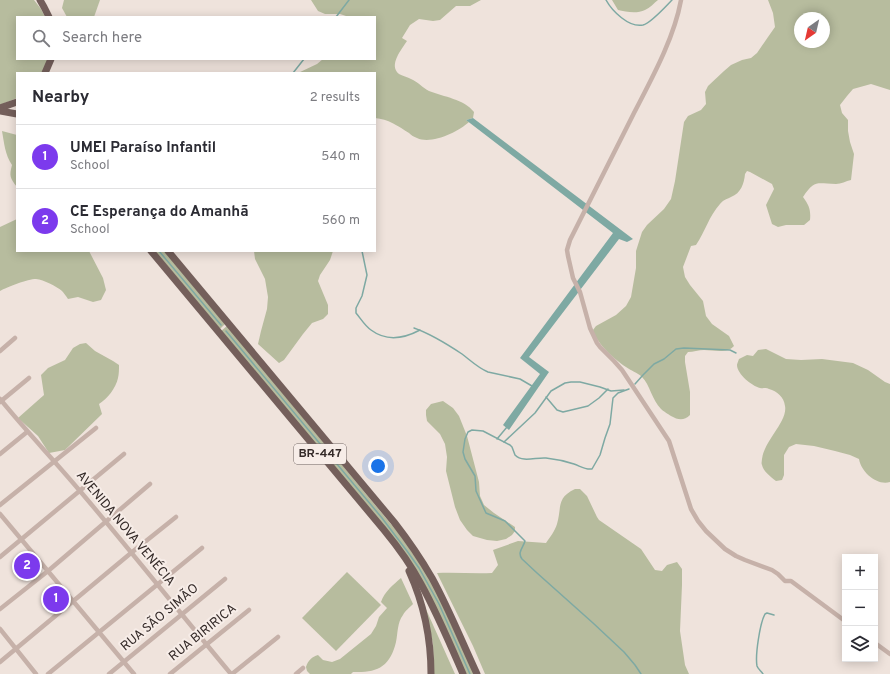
<!DOCTYPE html>
<html lang="en">
<head>
<meta charset="utf-8">
<style>
	body { margin:0; font-family:Overpass,sans-serif; background:#f7f7f7; color:#2b2b33 }
	.controls { position:absolute; right:12px; bottom:12px; display:grid; overflow:hidden; border-radius:0px; box-shadow:0 2px 10px #0003 }
	.controls button { width:36px; height:36px; display:grid; place-items:center; padding:0; border:0; border-bottom:1px solid #e1e1e2; background:#fff; color:#2b2b33; font:20px sans-serif }
	.compass { position:absolute; left:794px; top:12px; width:36px; height:36px; border-radius:50%; background:#fff; box-shadow:0 2px 10px #0003; rotate:214deg }
	.you { position:absolute; left:378px; top:466px; width:14px; height:14px; margin:-10px; border:3px solid #fff; border-radius:50%; background:#1a73e8; box-shadow:0 0 0 6px #1a73e833 }
	.badge { display:grid; place-items:center; width:26px; height:26px; border-radius:50%; background:#7c3aed; color:#fff; font-size:13px; font-weight:700 }
	.pin { position:absolute; translate:-50% -50%; border:2px solid #fff; box-shadow:0 1px 4px #0006 }
	.list { margin:0; padding:0; list-style:none }
	h2 { display:flex; justify-content:space-between; align-items:center; height:52px; margin:0; padding:0 16px; font-size:17px }
	h2 small { font-size:13px; font-weight:400; color:#7c7c81 }
	.list li { display:grid; grid-template-columns:26px 1fr auto; gap:12px; align-items:center; box-sizing:border-box; height:64px; padding:0 16px; border-top:1px solid #e1e1e2 }
	.list b { display:block; font-size:15px; white-space:nowrap }
	.list p { margin:0; font-size:13px; white-space:nowrap; color:#7c7c81 }
	.list em { font-size:13px; font-style:normal; color:#7c7c81 }
	.icon { flex:none; width:22px; height:22px; fill:none; stroke:currentColor; stroke-width:2; stroke-linecap:round; stroke-linejoin:round }
	.map { position:relative; flex:none; width:890px; height:674px; overflow:hidden }
	.search { position:absolute; background:#fff; box-shadow:0 2px 10px #0003; left:16px; top:16px; width:360px; height:44px; display:flex; align-items:center; gap:10px; box-sizing:border-box; padding:0 14px; border-radius:0px; color:#7c7c81; font-size:15px }
	.panel { position:absolute; background:#fff; box-shadow:0 2px 10px #0003; left:16px; top:72px; width:360px; height:180px; border-radius:0px }
	.map>svg:first-child { display:block }
</style>
</head>
<body>
<div class="map">
<svg width="890" height="674" viewBox="0 0 890 674">
	<rect width="100%" height="100%" fill="#efe3dc"/>
	<g fill="#b7bc9e" fill-rule="evenodd">
		<path d="M0,0H34L41,9L45,17H17V59H48L42,73H17V98L0,105Z"/>
		<path d="M64,0H100L94,17H67L62,8Z"/>
		<path d="M311,0H481L470,6H456L440,20L433,21L419,19L410,25L402,38L407,41C402,49 388,65 399,74C402,76 408,77 411,79C418,82 423,88 429,91C444,97 464,99 474,112L473,118L466,120L469,122C458,132 431,145 417,138C414,137 411,135 409,133C398,126 388,119 375,118V73H298L317,64L323,59H375V17H346V16L340,14H325L318,11Z"/>
		<path d="M612,0H658C654,3 650,8 645,10C637,14 626,12 618,10Z"/>
		<path d="M768,0H890V90L871,84L853,89L847,96L840,105L842,113L848,120V131L850,142L854,154L851,180C846,181 841,184 836,184C817,184 815,179 803,197C809,205 811,210 810,220L804,225H786L778,227L772,224L766,205L774,189L772,184L750,172L747,171L745,174C744,184 741,193 731,197C727,199 723,200 720,204C709,216 705,232 696,245L691,246L683,267L685,277L690,285L703,301L706,316L712,324L729,336L734,346C727,354 714,350 704,350C699,350 693,352 688,352L685,356V362L690,392V415C684,421 678,420 671,416C668,414 663,411 661,409C652,400 650,385 642,377C637,372 631,371 626,367C614,359 597,344 593,330L596,326L616,315L626,306L631,297L636,268V251L642,232L647,225L664,209L671,199L675,181L684,122L688,116L701,110L706,104L705,92L708,86L724,71L731,65L742,60L751,58L757,53L768,37L775,27L773,13ZM800,18H824V42H800Z"/>
		<path d="M2,131L17,135V187C10,178 9,176 12,165C5,155 4,142 2,131Z"/>
		<path d="M17,219V251H89L103,278L106,290L101,300L93,302L78,297L68,299C66,296 64,293 62,291C56,286 44,280 36,279C28,279 7,287 0,291V227Z"/>
		<path d="M155,251H164L225,324L220,329Z"/>
		<path d="M254,251H333L330,260L320,275L318,281L328,305V314L323,319L312,323L303,334L284,360L279,363L258,344L261,331L267,309L268,297L265,279L255,259Z"/>
		<path d="M227,326L400,535L431,580L474,674H466L424,583L221,331Z"/>
		<path d="M86,343L95,351L113,361L119,365C119,369 119,374 118,378C116,388 107,399 99,404L102,414L65,450L49,453L38,436L18,418L44,395L41,375L48,368L65,360L73,348L80,344Z"/>
		<path d="M766,349L786,359L801,360L822,359L853,363L868,370L885,382L890,384V482C877,486 861,472 859,459L850,455L835,451L814,446L796,444L789,447L784,455V475L782,480L776,481C771,477 763,471 762,465C761,463 762,461 762,459C764,441 788,421 785,406C784,397 777,391 769,389C766,387 763,389 760,388C752,386 737,374 737,365C737,364 739,359 739,359L747,355L753,356L758,350Z"/>
		<path d="M443,401L453,408L459,416L467,436L479,482L480,496L484,505L494,513L515,527V531L512,535L506,539L497,541L487,540L473,536L467,530L460,520L455,507L446,471L447,457L445,444L440,434L427,421L426,415V410L431,404Z"/>
		<path d="M575,489H580L587,496L597,517L599,520L641,549L655,570L662,571L667,565L677,562L682,569V585L680,631L685,665L689,674H485L473,646L437,573C455,572 474,574 492,573L498,565L493,550L518,541L546,543C550,537 555,531 557,524C562,507 556,498 575,489Z"/>
		<path d="M347,572L381,605L336,651L302,618Z"/>
		<path d="M401,578L413,604C410,607 405,611 403,615C397,623 398,633 396,642C390,667 377,673 353,672L351,674H310L307,671L306,667C308,660 312,657 318,655L323,660L332,662L340,659L371,634L376,626L379,617L387,608L381,602C385,591 393,585 401,578Z"/>
		<path d="M425,607L455,674H434L433,644Z"/>
	</g>
	<path fill="#7ea9a3" d="M473,118L633,239L627,242L619,239L529,357L549,372L509,430L503,425L540,374L520,358L613,233L466,120Z"/>
	<g fill="none" stroke-linecap="round" stroke-linejoin="round">
		<g stroke="#7ea9a3" stroke-width="1.5">
			<path d="M606,0C612,11 629,28 643,25C651,23 666,6 672,0"/>
			<path d="M336,17L349,0"/>
			<path d="M293,73L304,59"/>
			<path d="M159,251L221,325"/>
			<path d="M362,251L367,275L362,296L356,308V313C361,319 365,326 371,330C387,342 405,338 420,330"/>
			<path d="M414,328C431,334 447,344 462,354C470,360 478,368 488,372L520,379L532,386"/>
			<path d="M226,331L382,518L407,551L419,568L439,604L470,674"/>
			<path d="M635,384L643,375L654,364L664,359L676,349L684,348L730,350L736,353"/>
			<path d="M629,389L618,393L613,398L610,424L605,438L600,455L592,469C585,470 580,466 574,464C565,461 555,459 546,458C536,457 523,463 515,455L512,447L510,445L483,431L472,430L468,432L465,439L463,452L465,459L475,476L476,491L486,513L505,521L525,541C523,548 517,552 522,559L537,573L593,623L624,652L635,665L641,674"/>
			<path d="M546,397L557,410L563,412L588,406L599,398L608,389"/>
			<path d="M497,439L507,427"/>
			<path d="M504,442L535,413L551,391L565,383L571,382H580L600,387L611,391L624,390"/>
			<path d="M763,674C761,671 758,669 757,666C755,655 760,623 765,614L767,613L774,615"/>
		</g>
		<g stroke="#c6b1a9" stroke-width="4.5">
			<path d="M681,0C674,39 651,80 633,115C612,157 591,199 570,240L567,250L568,256L573,278L580,292L590,328L597,343L600,347L614,361L622,370L669,441L691,509L698,521L706,531L725,549L736,556L745,560L772,570L778,574L785,581H791L845,621"/>
			<path d="M0,351L15,338"/>
			<path d="M0,399C26,431 54,460 80,491C131,551 180,613 231,674"/>
			<path d="M0,402L29,378"/>
			<path d="M0,454L27,432"/>
			<path d="M0,505L96,428"/>
			<path d="M0,514L73,601L134,674"/>
			<path d="M0,557L124,454"/>
			<path d="M0,609L48,571L150,484"/>
			<path d="M0,629L36,674"/>
			<path d="M875,643L890,654"/>
			<path d="M0,662L131,553L176,517"/>
			<path d="M48,674L202,548"/>
			<path d="M109,674L225,579"/>
			<path d="M170,674L249,610"/>
			<path d="M232,674L278,637"/>
			<path d="M296,674L303,668"/>
		</g>
		<g stroke="#745f5b" stroke-width="7">
			<path d="M40,0L44,7L49,17"/>
			<path d="M45,73L51,59"/>
			<path d="M0,108L17,102"/>
			<path d="M0,111L17,114"/>
			<path d="M151,251L384,530C398,547 411,565 421,584C437,613 450,644 463,674"/>
			<path d="M168,251L394,522C408,540 421,559 432,578C449,609 462,642 477,674"/>
			<path d="M409,571C424,604 431,638 431,674"/>
		</g>
	</g>
	<g text-anchor="middle" dominant-baseline="central" stroke-width="4" stroke-linejoin="round" paint-order="stroke">
		<rect fill="#f7ede8" stroke="#6e6462" stroke-width="1" x="294" y="444" width="52" height="20" rx="3"/>
		<g font-size="12" font-weight="bold" fill="#342a28">
			<text x="320" y="454">BR-447</text>
		</g>
		<g font-size="13" fill="#342a28" stroke="#f7ede8">
			<text transform="translate(125 529) rotate(50)">AVENIDA NOVA VENÉCIA</text>
			<text transform="translate(160 618) rotate(-40)">RUA SÃO SIMÃO</text>
			<text transform="translate(203 633) rotate(-39)">RUA BIRIRICA</text>
		</g>
	</g>
</svg>
<div class="controls">
<button>+</button>
<button>−</button>
<button><svg class="icon" aria-label="layers" viewBox="0 0 24 24"><path d="M12 4l9 5-9 5-9-5zM3 14l9 5 9-5"/></svg></button>
</div>
<svg class="compass" viewBox="-18 -18 36 36"><path d="M0-13l5 13h-10z" fill="#e53935"/><path d="M0 13l5-13h-10z" fill="#7c7c81"/></svg>
<div class="you"></div>
<div class="pin badge" style="left:56px;top:599px">1</div>
<div class="pin badge" style="left:27px;top:566px">2</div>
<div class="search"><svg class="icon" aria-label="search" viewBox="0 0 24 24"><circle cx="10" cy="10" r="6"/><path d="M15 15l6 6"/></svg>Search here</div>
<section class="panel">
<h2>Nearby<small>2 results</small></h2>
<ul class="list">
<li><span class="badge">1</span><div><b>UMEI Paraíso Infantil</b><p>School</p></div><em>540 m</em></li>
<li><span class="badge">2</span><div><b>CE Esperança do Amanhã</b><p>School</p></div><em>560 m</em></li>
</ul>
</section>
</div>
</body>
</html>
